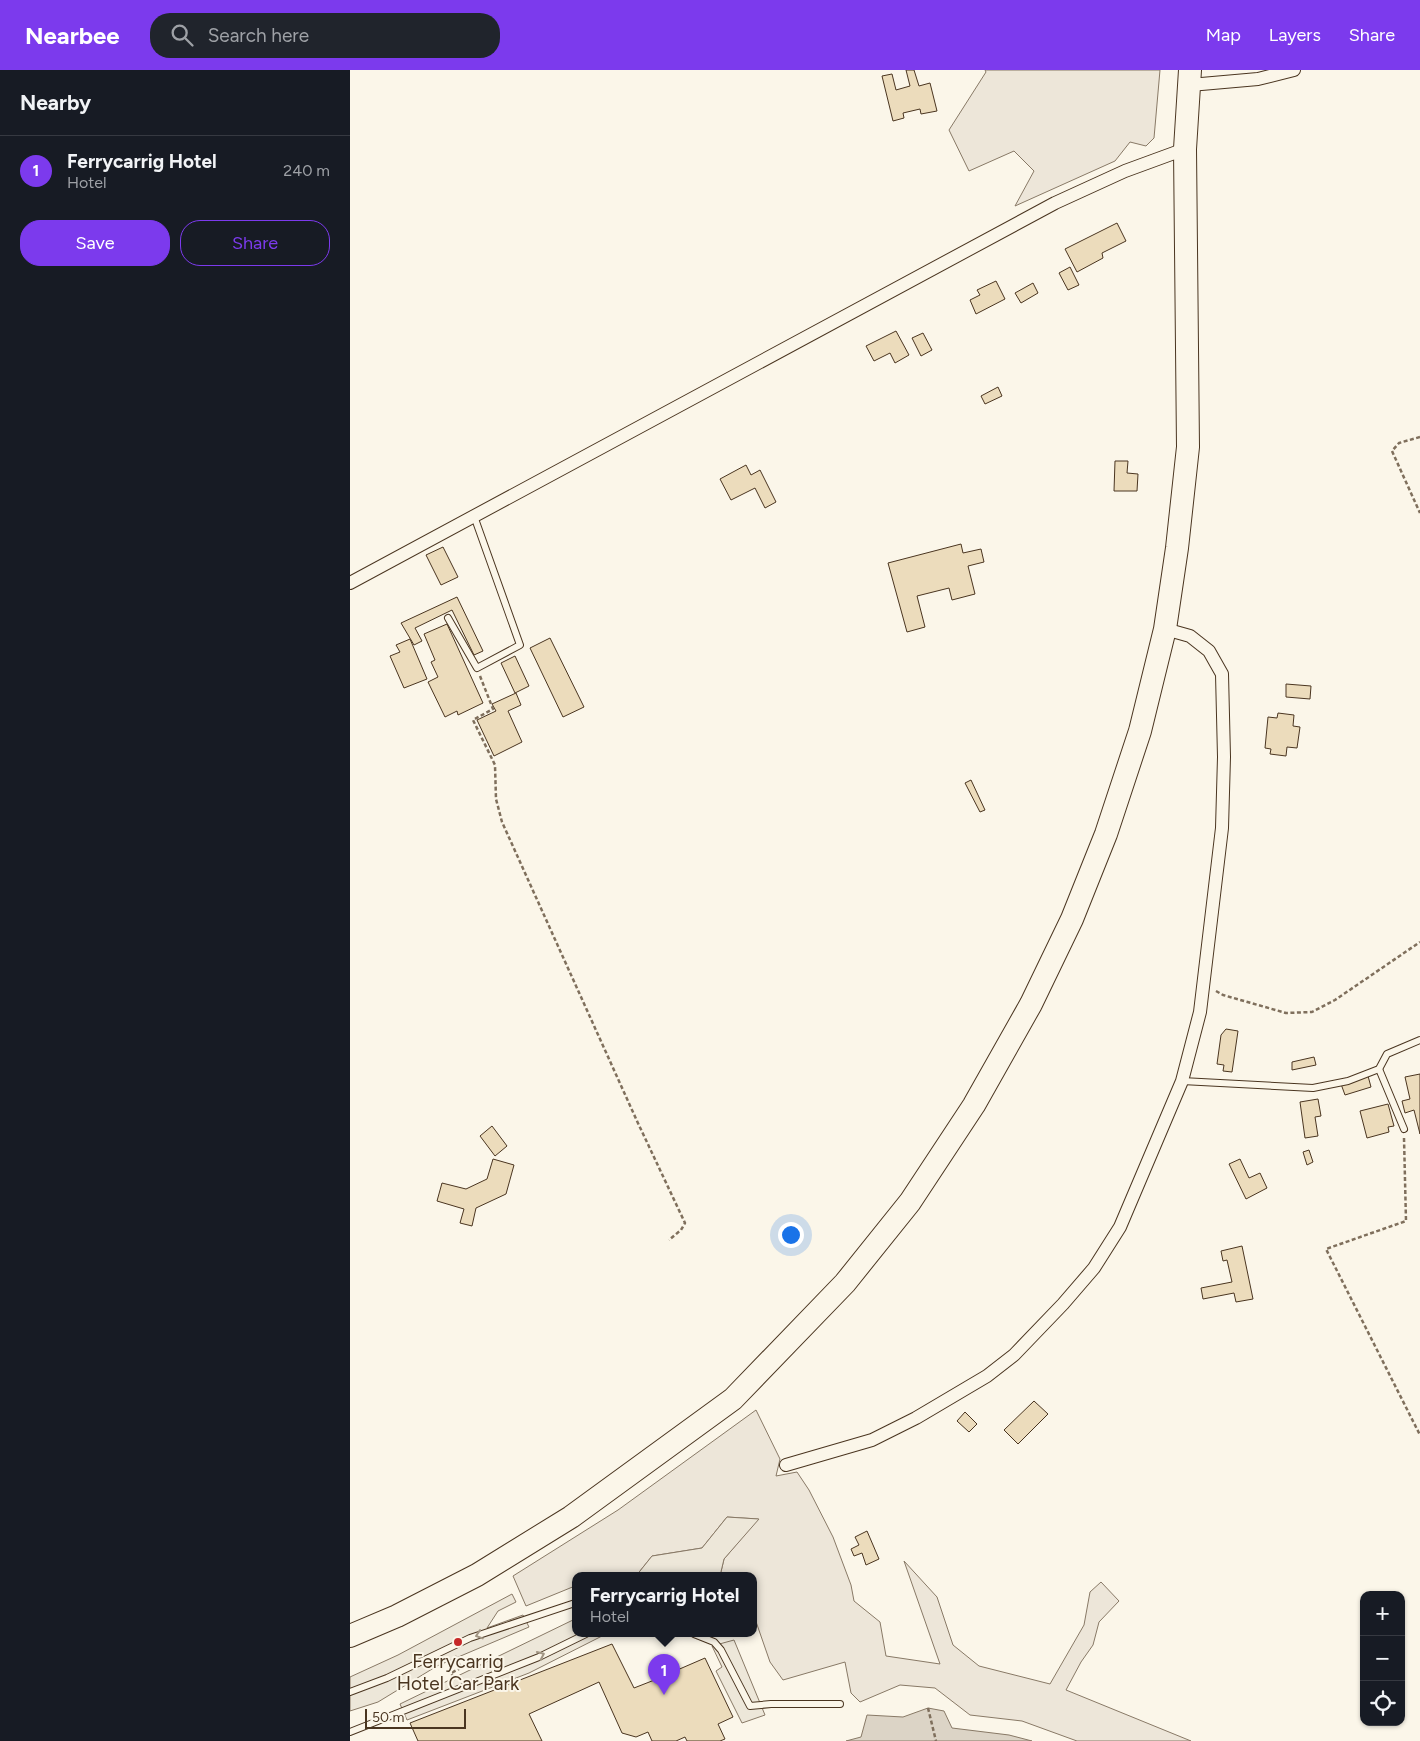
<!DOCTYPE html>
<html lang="en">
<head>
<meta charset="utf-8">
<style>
	body { margin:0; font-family:Figtree,sans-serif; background:#20242c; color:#f1f3f6 }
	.controls { position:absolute; right:15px; bottom:15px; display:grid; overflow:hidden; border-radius:10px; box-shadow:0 1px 4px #0004 }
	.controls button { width:45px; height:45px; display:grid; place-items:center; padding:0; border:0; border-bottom:1px solid #363941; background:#171b24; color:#f1f3f6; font:25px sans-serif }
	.scale { position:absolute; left:15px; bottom:12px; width:101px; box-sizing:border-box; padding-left:5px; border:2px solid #4a3520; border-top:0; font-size:14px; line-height:18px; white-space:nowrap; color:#4a3520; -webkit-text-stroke:4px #fbf6e9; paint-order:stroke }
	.you { position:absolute; left:440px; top:1164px; width:18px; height:18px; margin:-12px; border:4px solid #fff; border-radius:50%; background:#1a73e8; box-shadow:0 0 0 8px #1a73e833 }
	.badge { display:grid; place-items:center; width:32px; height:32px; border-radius:50%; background:#7c3aed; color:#fff; font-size:16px; font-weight:700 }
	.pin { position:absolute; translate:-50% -41px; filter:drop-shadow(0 1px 2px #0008) }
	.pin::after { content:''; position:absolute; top:26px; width:18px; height:15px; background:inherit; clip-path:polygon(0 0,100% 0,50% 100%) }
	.popup { position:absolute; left:222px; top:1502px; width:185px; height:65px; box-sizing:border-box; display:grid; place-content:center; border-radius:10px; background:#171b24; filter:drop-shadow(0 1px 4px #0005); font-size:16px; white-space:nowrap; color:#9ea1a6 }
	.popup b { font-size:19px; color:#f1f3f6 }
	.popup::after { content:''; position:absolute; left:50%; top:100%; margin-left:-10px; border:10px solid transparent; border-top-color:#171b24 }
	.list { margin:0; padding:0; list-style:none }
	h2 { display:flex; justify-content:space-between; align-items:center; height:65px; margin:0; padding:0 20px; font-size:21px }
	h2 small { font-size:16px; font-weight:400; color:#9ea1a6 }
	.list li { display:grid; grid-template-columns:32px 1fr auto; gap:15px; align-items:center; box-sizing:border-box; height:70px; padding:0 20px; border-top:1px solid #363941 }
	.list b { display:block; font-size:19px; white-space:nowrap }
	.list p { margin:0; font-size:16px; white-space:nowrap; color:#9ea1a6 }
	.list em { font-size:16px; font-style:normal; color:#9ea1a6 }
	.actions { display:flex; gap:10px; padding:15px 20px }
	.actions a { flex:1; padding:11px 0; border:1px solid #7c3aed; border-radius:20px; text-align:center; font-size:18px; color:#7c3aed }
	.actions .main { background:#7c3aed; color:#fff }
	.icon { flex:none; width:28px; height:28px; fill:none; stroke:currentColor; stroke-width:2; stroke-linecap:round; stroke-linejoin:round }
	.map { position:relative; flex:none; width:1070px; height:1671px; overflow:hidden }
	header { display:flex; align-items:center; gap:30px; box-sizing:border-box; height:70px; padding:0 25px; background:#7c3aed; color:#fff }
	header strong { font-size:24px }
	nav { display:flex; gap:28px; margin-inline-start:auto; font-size:18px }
	.search { width:350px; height:45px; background:#20242c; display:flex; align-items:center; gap:12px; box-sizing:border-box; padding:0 18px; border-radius:20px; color:#9ea1a6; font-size:19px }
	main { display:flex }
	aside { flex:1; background:#171b24 }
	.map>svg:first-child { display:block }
</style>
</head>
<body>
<header>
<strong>Nearbee</strong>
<div class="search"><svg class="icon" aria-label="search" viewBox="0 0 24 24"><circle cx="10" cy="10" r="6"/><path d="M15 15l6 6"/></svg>Search here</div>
<nav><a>Map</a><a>Layers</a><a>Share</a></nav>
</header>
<main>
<aside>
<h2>Nearby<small></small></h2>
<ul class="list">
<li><span class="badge">1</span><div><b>Ferrycarrig Hotel</b><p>Hotel</p></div><em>240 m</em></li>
</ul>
<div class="actions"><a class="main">Save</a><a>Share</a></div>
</aside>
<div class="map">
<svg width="1070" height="1671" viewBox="0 0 1070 1671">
	<rect width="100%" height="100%" fill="#fbf6e9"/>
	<g fill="#ede6d9" stroke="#887966">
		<path d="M635,0H810L804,68L796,76L780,72L765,91L665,136L684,101L664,81L619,101L599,60L636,2Z"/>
		<path d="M406,1340L430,1389L426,1406L447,1402L459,1420L483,1467L501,1515L504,1531L530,1552L536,1586L590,1594L554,1491L587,1527L603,1575L629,1596L700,1614L734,1555L740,1522L751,1512L769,1531L749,1552L743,1575L731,1592L716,1620L841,1671H727L672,1651L620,1645L585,1618L550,1615L510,1632L501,1623L495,1592L433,1610L420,1592L403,1543V1506H370L374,1489L408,1449L377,1447L352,1478L302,1486L286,1506H225V1516L176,1536L163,1506L268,1440Z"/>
	</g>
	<g fill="#ede7d9" stroke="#887966">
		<path d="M377,1447L409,1449L374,1489L370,1506H286L302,1486L352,1478Z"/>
		<path d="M162,1524L166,1532L148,1541L137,1558L173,1545L179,1557L87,1596L28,1632L0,1641V1607L48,1585Z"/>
		<path d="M225,1549V1564H251L252,1566L179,1603L57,1650L50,1634Z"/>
		<path d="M384,1570L415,1645L392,1653L366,1601L372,1597L362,1576Z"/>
	</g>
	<path fill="#dcd4c6" stroke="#887966" d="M578,1638L594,1641L602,1658L659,1665L682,1671H496L511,1667L517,1645L553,1647Z"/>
	<g fill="#ecdcbc" stroke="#4a3520">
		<path d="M556,0H564L569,16L580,13L587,41L571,44L570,39L553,43L554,48L543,51L532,6L542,4L546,20L560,16Z"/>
		<path d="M767,153L776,171L752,183L753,188L727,202L715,179Z"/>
		<path d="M720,197L729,215L718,220L709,203Z"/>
		<path d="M646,211L655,229L626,244L620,230L630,225L627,220Z"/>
		<path d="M683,213L688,223L671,233L665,223Z"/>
		<path d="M546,261L559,285L545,293L540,283L524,291L516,276Z"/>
		<path d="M573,263L582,280L571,286L562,268Z"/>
		<path d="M648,317L652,326L635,334L631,326Z"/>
		<path d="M765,391H778L777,403L788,404L787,421H764Z"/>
		<path d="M396,395L401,405L410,400L426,432L415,438L405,418L381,430L370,409Z"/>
		<path d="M611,474L613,483L631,479L634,492L618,496L625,524L602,530L599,518L567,526L575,557L557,562L538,493Z"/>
		<path d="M93,477L108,507L91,515L76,485Z"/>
		<path d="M107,527L133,581L124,585L102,540L65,558L72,571L64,575L51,553Z"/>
		<path d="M97,554L133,633L108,645L107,641L95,647L78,612L88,607L81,592L85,590L74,564Z"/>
		<path d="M200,568L234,637L213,647L180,578Z"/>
		<path d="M60,569L77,609L54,618L40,586L50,582L46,575Z"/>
		<path d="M165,586L179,616L165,623L151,593Z"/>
		<path d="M936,614L961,616L960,629L936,627Z"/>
		<path d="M166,623L171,635L158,641L172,672L144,686L127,650L146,641L142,634Z"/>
		<path d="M928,643L944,645L943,656L950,657L947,678L937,677L936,686L920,684L921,679L915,678L918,647L927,648Z"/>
		<path d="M621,710L635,740L630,742L615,713Z"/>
		<path d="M876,959L888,961L882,1002L873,1001L874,995L867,994L871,965Z"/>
		<path d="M964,987L966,995L942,1000V992Z"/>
		<path d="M1070,1004V1064L1064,1040L1055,1043L1052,1031L1060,1029L1055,1007Z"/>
		<path d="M1018,1006L1021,1017L995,1025L991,1014Z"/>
		<path d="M968,1029L971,1046L965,1047L968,1066L955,1068L950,1032Z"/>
		<path d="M1038,1034L1044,1056L1038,1057L1039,1062L1017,1068L1010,1041Z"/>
		<path d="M142,1056L157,1076L145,1086L130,1066Z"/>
		<path d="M959,1080L963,1092L957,1095L953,1082Z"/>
		<path d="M143,1089L164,1095L156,1124L126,1138L122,1156L110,1153L114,1139L87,1131L92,1113L116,1119L137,1109Z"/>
		<path d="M890,1089L899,1108L910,1103L917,1118L896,1129L879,1094Z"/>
		<path d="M892,1176L903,1229L886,1232L884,1223L853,1229L851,1218L882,1212L877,1190L873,1191L871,1181Z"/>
		<path d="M684,1331L698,1344L668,1374L654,1360Z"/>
		<path d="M615,1342L627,1354L619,1362L607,1351Z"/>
		<path d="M517,1461L529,1489L516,1495L512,1483L504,1486L501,1479L509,1475L505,1467Z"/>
		<path d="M262,1574L284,1618L307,1609L302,1597L320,1590L325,1601L355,1588L383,1647L368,1654L375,1669L370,1671H337L335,1667L326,1671H302L298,1662L286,1667L272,1663L249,1612L179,1644L192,1671H68L60,1653Z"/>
	</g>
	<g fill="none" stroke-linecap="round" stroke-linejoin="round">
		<g stroke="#4a3520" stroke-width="8">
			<g id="lane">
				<path d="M98,548L127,598L170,575L124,446"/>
				<path d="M1029,999L1054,1059"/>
				<path d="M832,1011L963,1018L998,1011L1029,999L1037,984L1070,970"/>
				<path d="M344,1564L364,1572L371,1580L400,1636L421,1634H490"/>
				<path d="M0,1622L37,1608L120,1568L225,1533"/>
				<path d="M0,1662L189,1587L236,1564"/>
			</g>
		</g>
		<g stroke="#4a3520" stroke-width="14">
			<g id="street">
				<path d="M840,15L908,9L944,0"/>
				<path d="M0,513L705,133L775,101L835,79"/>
				<path d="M436,1395L522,1370L566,1348L637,1306L664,1285L713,1234L744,1198L770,1157L832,1011L850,942L872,758L874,687L872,604L859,581L840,566L815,559"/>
			</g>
		</g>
		<g stroke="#4a3520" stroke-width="24">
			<path id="highway" d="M0,1566L47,1546L127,1505L221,1447L383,1329L495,1213L560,1132L624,1035L681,934L722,849L756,764L790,661L815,559L827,478L838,377L835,79L840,0"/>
		</g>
		<g stroke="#7f6f5c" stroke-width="2.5" stroke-dasharray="4 2.5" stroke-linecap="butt">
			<path d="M1070,367L1049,373L1042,381L1070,443"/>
			<path d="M130,606L143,639L123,650L145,695L146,729L152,752L287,1051L335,1153L331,1160L319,1170"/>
			<path d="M866,921L873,925L936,943L962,942L985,930L1070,872"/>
			<path d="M1054,1068L1056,1151L976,1179L1070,1365"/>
			<path d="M105,1586L111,1598L101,1603L105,1610"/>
			<path d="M578,1638L586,1671"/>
		</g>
		<use href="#lane" stroke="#fbf6e9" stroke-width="6"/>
		<use href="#street" stroke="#fbf6e9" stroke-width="12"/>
		<use href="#highway" stroke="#fbf6e9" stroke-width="22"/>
	</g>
	<defs><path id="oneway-chevron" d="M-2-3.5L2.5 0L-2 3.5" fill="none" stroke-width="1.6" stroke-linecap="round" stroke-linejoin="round" transform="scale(1.25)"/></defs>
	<g stroke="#a29684">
		<use href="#oneway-chevron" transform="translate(129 1565) rotate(162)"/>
		<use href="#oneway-chevron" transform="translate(191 1585) rotate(-25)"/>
	</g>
	<circle fill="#c62828" stroke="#fbf6e9" stroke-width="2" cx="108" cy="1572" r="5"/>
	<g text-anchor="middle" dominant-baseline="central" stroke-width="4" stroke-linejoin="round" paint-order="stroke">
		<g font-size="19" fill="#4a3520" stroke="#fbf6e9">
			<text x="108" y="1591">Ferrycarrig<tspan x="108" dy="22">Hotel Car Park</tspan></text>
		</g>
	</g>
</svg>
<div class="controls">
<button>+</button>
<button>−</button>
<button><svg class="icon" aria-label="locate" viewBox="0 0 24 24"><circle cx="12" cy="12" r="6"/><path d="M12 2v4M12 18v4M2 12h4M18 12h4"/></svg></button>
</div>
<div class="scale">50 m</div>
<div class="you"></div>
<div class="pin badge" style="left:314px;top:1625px">1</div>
<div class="popup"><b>Ferrycarrig Hotel</b>Hotel</div>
</div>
</main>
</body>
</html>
